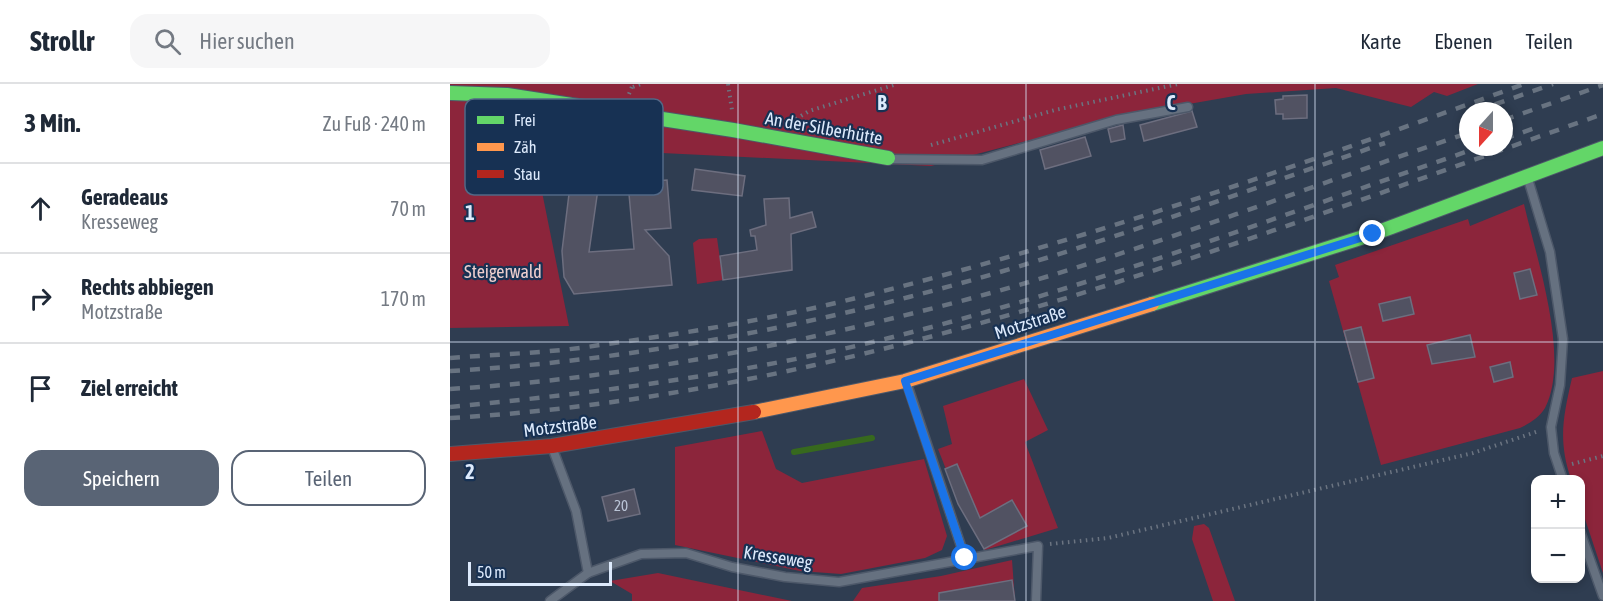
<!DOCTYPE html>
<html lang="de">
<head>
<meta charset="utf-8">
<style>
	body { margin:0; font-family:"Asap Condensed",sans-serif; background:#f6f6f7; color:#1f2937 }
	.controls { position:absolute; right:18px; bottom:18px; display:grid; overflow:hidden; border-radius:12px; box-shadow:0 3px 9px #0003 }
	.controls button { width:54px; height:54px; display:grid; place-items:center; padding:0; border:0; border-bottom:2px solid #e0e1e3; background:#fff; color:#1f2937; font:30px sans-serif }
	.compass { position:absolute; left:1009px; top:18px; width:54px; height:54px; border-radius:50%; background:#fff; box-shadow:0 3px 9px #0003; rotate:201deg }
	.scale { position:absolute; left:18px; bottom:15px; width:144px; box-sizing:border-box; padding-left:6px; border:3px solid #ddeafc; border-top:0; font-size:16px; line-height:21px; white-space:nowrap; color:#ddeafc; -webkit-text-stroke:4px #173153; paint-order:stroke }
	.stop { position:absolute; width:18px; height:18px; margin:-14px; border:4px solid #1a73e8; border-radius:50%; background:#fff }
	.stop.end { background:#1a73e8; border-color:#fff; box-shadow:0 2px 6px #0008 }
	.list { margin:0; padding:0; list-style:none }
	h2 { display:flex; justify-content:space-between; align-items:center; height:78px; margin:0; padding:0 24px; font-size:26px }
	h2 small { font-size:20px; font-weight:400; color:#747a83 }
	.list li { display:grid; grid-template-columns:39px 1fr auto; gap:18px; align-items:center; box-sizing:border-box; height:90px; padding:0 24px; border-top:2px solid #e0e1e3 }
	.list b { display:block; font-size:22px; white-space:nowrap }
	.list p { margin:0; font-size:20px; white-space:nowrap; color:#747a83 }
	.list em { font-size:20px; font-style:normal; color:#747a83 }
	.actions { display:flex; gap:12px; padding:18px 24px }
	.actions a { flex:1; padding:14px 0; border:2px solid #596475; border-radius:18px; text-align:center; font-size:21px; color:#596475 }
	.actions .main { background:#596475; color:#fff }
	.icon { flex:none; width:33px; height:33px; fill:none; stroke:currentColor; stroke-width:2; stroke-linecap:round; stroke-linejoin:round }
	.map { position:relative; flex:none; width:1153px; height:517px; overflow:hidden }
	header { display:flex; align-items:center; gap:36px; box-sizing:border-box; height:84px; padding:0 30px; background:#fff; border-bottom:2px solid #e0e1e3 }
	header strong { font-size:28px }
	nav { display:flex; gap:33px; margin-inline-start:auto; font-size:21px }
	.search { width:420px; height:54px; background:#f6f6f7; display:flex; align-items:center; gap:15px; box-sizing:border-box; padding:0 21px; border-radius:18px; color:#747a83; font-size:22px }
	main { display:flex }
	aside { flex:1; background:#fff }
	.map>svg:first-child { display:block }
</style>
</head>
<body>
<header>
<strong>Strollr</strong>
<div class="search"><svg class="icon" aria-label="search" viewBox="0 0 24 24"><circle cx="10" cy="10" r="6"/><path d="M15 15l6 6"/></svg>Hier suchen</div>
<nav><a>Karte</a><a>Ebenen</a><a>Teilen</a></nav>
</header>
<main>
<aside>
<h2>3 Min.<small>Zu Fuß · 240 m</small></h2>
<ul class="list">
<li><svg class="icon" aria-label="ahead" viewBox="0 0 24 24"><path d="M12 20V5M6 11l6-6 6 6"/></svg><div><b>Geradeaus</b><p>Kresseweg</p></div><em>70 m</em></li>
<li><svg class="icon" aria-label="right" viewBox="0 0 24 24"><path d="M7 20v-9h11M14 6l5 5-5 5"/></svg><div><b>Rechts abbiegen</b><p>Motzstraße</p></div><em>170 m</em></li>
<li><svg class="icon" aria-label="arrive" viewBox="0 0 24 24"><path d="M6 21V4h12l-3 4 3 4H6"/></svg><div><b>Ziel erreicht</b></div></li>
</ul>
<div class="actions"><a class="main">Speichern</a><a>Teilen</a></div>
</aside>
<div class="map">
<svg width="1153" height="517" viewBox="0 0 1153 517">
	<rect width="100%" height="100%" fill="#2f3d51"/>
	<g fill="#8c253b">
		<path d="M0,0H1028L997,12L984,8L961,23L886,4L796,10L676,31L481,82L171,67L88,88L119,242L0,244Z"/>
		<path d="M1074,120C1086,173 1121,274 1095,324C1089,334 1080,339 1070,344L931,381L879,197L889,193L885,181L1018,135L1020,142Z"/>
		<path d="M267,154L273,196L247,200L243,159L249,155Z"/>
		<path d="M1153,287V489L1131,423L1130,396L1121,395C1108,357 1113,333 1122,294Z"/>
		<path d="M574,295L598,346L575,358L608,444L535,466L512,426L488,365L502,360L493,322Z"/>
		<path d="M312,347L326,385L352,399L474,375L497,452L492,466L475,474L391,490L350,487L225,461V363Z"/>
		<path d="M754,440L759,444L785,517H763L742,455L744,442Z"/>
		<path d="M562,476L565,517H403L412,504L491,492Z"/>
		<path d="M208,489L342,517H182V510L160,497Z"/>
	</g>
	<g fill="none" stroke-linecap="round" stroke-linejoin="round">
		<path stroke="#37691e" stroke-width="6" d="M344,368L422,354"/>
	</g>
	<g fill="#515262" stroke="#6d6e7f" stroke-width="1.5">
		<path d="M857,11V34L833,35V30H826L825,16L833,15V12Z"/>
		<path d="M742,27L747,43L694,57L690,41Z"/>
		<path d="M673,41L675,55L661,58L658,45Z"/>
		<path d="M635,53L641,72L595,85L590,66Z"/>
		<path d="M245,85L295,92L292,112L242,106Z"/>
		<path d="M136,90L148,105L139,168L184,165L178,99L217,96L221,144L195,146L219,172L222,201L124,210L114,193L112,167L119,110Z"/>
		<path d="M339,114L340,134L362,128L366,143L341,150L342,186L273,196L270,172L307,166L305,152H301L300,146L316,141L314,115Z"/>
		<path d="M1080,185L1087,211L1070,215L1064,189Z"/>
		<path d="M960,213L964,230L933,237L929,220Z"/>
		<path d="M911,243L924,294L908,298L894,247Z"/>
		<path d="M1020,251L1025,273L982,280L977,261Z"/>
		<path d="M1060,278L1063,293L1044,298L1040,283Z"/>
		<path d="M507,380L530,434L562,416L577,442L534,465L508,420L495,385Z"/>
		<path d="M184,405L190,430L158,437L152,413Z"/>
		<path d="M562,496L565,517H489V509Z"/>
	</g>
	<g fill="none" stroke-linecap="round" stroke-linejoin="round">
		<g stroke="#4d5869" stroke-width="11">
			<g id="lane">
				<path d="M441,75L532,76L666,36L738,23"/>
				<path d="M1078,95L1100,168L1113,255L1110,301L1101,343L1104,369L1113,396"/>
				<path d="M457,300L515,474"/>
				<path d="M102,363L126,427L138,489"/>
				<path d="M1130,447L1153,512"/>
				<path d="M100,517L138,489L191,470L236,469L282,483L335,493L389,498L588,462L586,517"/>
			</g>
		</g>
		<g stroke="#4d5869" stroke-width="16">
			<g id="fast">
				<path d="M0,9L57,11L283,46L438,74"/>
				<path d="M702,220L923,150L1153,64"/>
			</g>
		</g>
		<g stroke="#4d5869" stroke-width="16">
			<path id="slow" d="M304,328L455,297L702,220"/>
		</g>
		<g stroke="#4d5869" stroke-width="16">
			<path id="jam" d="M0,370L102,362L304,328"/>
		</g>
		<g stroke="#6b7481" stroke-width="4" stroke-dasharray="1.5 4.5" stroke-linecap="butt">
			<path d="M278,0L282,26"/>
			<path d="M183,3L191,0"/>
			<path d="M179,10L183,0"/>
			<path d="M346,35L359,27L447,0"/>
			<path d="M481,61L605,26L728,0"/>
			<path d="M1122,380L1153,372"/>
			<path d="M600,460L658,454L1023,369L1089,347"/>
		</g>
		<use href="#lane" stroke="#667180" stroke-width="8"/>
		<use href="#fast" stroke="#63d668" stroke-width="14"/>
		<use href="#slow" stroke="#ff974d" stroke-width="14"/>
		<use href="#jam" stroke="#b3261e" stroke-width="14"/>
		<g stroke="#687381" stroke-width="4.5" stroke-dasharray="10 10" stroke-linecap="butt">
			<path d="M1026,27L1103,0"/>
			<path d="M1054,36L1153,1"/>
			<path d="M1054,55L1085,44"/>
			<path d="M0,274C50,270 101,269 150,261C238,249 328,234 414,212C637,156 858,79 1074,0"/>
			<path d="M0,287C155,278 309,252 459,213C620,172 778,113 935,59"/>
			<path d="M0,305C178,294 354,259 526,213C692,168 855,104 1018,49"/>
			<path d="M0,323C147,309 295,290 439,254C640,204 835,130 1030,63"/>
			<path d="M0,334C402,311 778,162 1153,30"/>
		</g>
	</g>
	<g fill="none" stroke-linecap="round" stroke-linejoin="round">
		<path stroke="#1a73e8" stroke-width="8" d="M515,474L455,297L923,150"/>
	</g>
	<path fill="none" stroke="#ddeafc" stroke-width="1.5" stroke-opacity="0.55" d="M288,0V517M576,0V517M865,0V517M0,258H1153"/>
	<g text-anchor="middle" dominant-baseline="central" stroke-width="4.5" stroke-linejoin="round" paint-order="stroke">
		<g font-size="15" fill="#bac4d6">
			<text x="171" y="421">20</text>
		</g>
		<g font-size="18" fill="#ddeafc" stroke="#173153">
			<text transform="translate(374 44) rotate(10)">An der Silberhütte</text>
			<text transform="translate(580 238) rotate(-18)">Motzstraße</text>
			<text transform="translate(110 342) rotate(-7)">Motzstraße</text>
			<text transform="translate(328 473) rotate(9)">Kresseweg</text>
		</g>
		<g font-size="18" fill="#efcece" stroke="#173153">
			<text x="53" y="187">Steigerwald</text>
		</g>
	</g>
	<rect x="15" y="15" width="198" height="96" rx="9" fill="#173153" stroke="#526886" stroke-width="1.5"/>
	<rect x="27" y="32" width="27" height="8" fill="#63d668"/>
	<rect x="27" y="59" width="27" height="8" fill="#ff974d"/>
	<rect x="27" y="86" width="27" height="8" fill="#b3261e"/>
	<g font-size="16" fill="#ddeafc">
		<text x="64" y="42">Frei</text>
		<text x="64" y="69">Zäh</text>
		<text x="64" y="96">Stau</text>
	</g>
	<g font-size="20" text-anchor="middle" font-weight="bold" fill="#ddeafc" stroke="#173153" stroke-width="4.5" stroke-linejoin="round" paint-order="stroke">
		<text x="432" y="26">B</text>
		<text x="721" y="26">C</text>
		<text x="20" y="136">1</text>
		<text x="20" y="395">2</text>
	</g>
</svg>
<div class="controls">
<button>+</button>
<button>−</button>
</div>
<svg class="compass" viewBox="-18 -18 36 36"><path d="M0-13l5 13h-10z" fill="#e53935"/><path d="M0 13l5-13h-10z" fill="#747a83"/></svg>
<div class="scale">50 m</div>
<div class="stop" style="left:515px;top:474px"></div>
<div class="stop end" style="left:923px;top:150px"></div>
</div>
</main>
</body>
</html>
